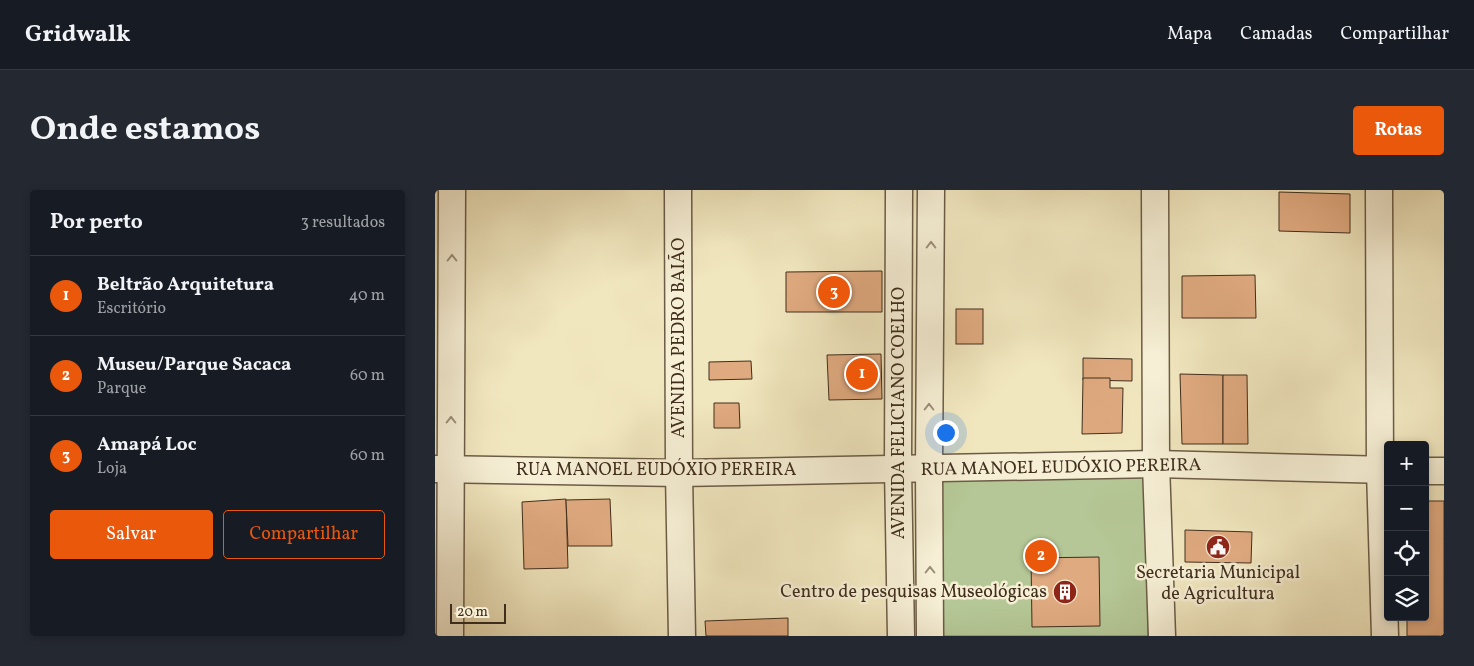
<!DOCTYPE html>
<html lang="pt">
<head>
<meta charset="utf-8">
<style>
	body { margin:0; font-family:Vollkorn,serif; background:#242831; color:#f1f3f6 }
	.controls { position:absolute; right:15px; bottom:15px; display:grid; overflow:hidden; border-radius:5px; box-shadow:0 2px 8px #0003 }
	.controls button { width:45px; height:45px; display:grid; place-items:center; padding:0; border:0; border-bottom:1px solid #363941; background:#171b24; color:#f1f3f6; font:25px sans-serif }
	.scale { position:absolute; left:15px; bottom:12px; width:56px; box-sizing:border-box; padding-left:5px; border:2px solid #402e1d; border-top:0; font-size:14px; line-height:18px; white-space:nowrap; color:#402e1d; -webkit-text-stroke:4px #f6efd5; paint-order:stroke }
	.you { position:absolute; left:510px; top:242px; width:18px; height:18px; margin:-12px; border:4px solid #fff; border-radius:50%; background:#1a73e8; box-shadow:0 0 0 8px #1a73e833 }
	.badge { display:grid; place-items:center; width:32px; height:32px; border-radius:50%; background:#ea580c; color:#fff; font-size:16px; font-weight:700 }
	.pin { position:absolute; translate:-50% -50%; border:2px solid #fff; box-shadow:0 1px 5px #0006 }
	.list { margin:0; padding:0; list-style:none }
	h2 { display:flex; justify-content:space-between; align-items:center; height:65px; margin:0; padding:0 20px; font-size:21px }
	h2 small { font-size:16px; font-weight:400; color:#9ea1a6 }
	.list li { display:grid; grid-template-columns:32px 1fr auto; gap:15px; align-items:center; box-sizing:border-box; height:80px; padding:0 20px; border-top:1px solid #363941 }
	.list b { display:block; font-size:19px; white-space:nowrap }
	.list p { margin:0; font-size:16px; white-space:nowrap; color:#9ea1a6 }
	.list em { font-size:16px; font-style:normal; color:#9ea1a6 }
	.actions { display:flex; gap:10px; padding:15px 20px }
	.actions a { flex:1; padding:11px 0; border:1px solid #ea580c; border-radius:5px; text-align:center; font-size:18px; color:#ea580c }
	.actions .main { background:#ea580c; color:#fff }
	.icon { flex:none; width:28px; height:28px; fill:none; stroke:currentColor; stroke-width:2; stroke-linecap:round; stroke-linejoin:round }
	.map { position:relative; flex:none; width:1009px; height:446px; overflow:hidden; border-radius:5px }
	header { display:flex; align-items:center; gap:30px; box-sizing:border-box; height:70px; padding:0 25px; background:#171b24; border-bottom:1px solid #363941 }
	header strong { font-size:24px }
	nav { display:flex; gap:28px; margin-inline-start:auto; font-size:18px }
	.intro { display:flex; align-items:center; justify-content:space-between; box-sizing:border-box; height:120px; padding:0 30px }
	h1 { margin:0; font-size:35px }
	.button { padding:12px 22px; border-radius:5px; background:#ea580c; color:#fff; font-size:18px; font-weight:700 }
	main { display:flex; gap:30px; padding:0 30px }
	aside { flex:1; background:#171b24; border-radius:5px; box-shadow:0 2px 8px #0003 }
	.map>svg:first-child { display:block }
</style>
</head>
<body>
<header>
<strong>Gridwalk</strong>
<nav><a>Mapa</a><a>Camadas</a><a>Compartilhar</a></nav>
</header>
<div class="intro"><h1>Onde estamos</h1><a class="button">Rotas</a></div>
<main>
<aside>
<h2>Por perto<small>3 resultados</small></h2>
<ul class="list">
<li><span class="badge">1</span><div><b>Beltrão Arquitetura</b><p>Escritório</p></div><em>40 m</em></li>
<li><span class="badge">2</span><div><b>Museu/Parque Sacaca</b><p>Parque</p></div><em>60 m</em></li>
<li><span class="badge">3</span><div><b>Amapá Loc</b><p>Loja</p></div><em>60 m</em></li>
</ul>
<div class="actions"><a class="main">Salvar</a><a>Compartilhar</a></div>
</aside>
<div class="map">
<svg width="1009" height="446" viewBox="0 0 1009 446">
	<rect width="100%" height="100%" fill="#f1e7bf"/>
	<filter id="stains"><feTurbulence type="fractalNoise" baseFrequency=".004" numOctaves="4"/><feColorMatrix values="0 0 0 0 .2 0 0 0 0 .09 0 0 0 0 .02 0 0 0 .5 -.17"/></filter>
	<radialGradient id="worn" r=".72"><stop offset=".6" stop-color="#630" stop-opacity="0"/><stop offset="1" stop-color="#630" stop-opacity=".3"/></radialGradient>
	<path fill="#b5c796" stroke="#7a7a5a" d="M714,283L713,446H498V286Z"/>
	<g fill="#e0aa80" stroke="#402e1d">
		<path d="M844,2L915,4V43L844,41Z"/>
		<path d="M447,81V122H351V82Z"/>
		<path d="M820,85L821,128H747V86Z"/>
		<rect x="521" y="119" width="27" height="35"/>
		<path d="M446,164L447,209L394,210L392,165Z"/>
		<path d="M648,168L697,169V191L648,190Z"/>
		<path d="M316,171L317,189L274,190V172Z"/>
		<path d="M745,184L788,185V254H747Z"/>
		<path d="M788,185H812L813,254H788Z"/>
		<path d="M648,188H675V198H688L687,243L647,244Z"/>
		<path d="M279,213H304L305,238H279Z"/>
		<path d="M131,309L133,378L89,379L87,312Z"/>
		<path d="M175,309L177,356H133L131,310Z"/>
		<path d="M990,311H1009V446H972V427H990Z"/>
		<path d="M750,340L817,342L816,373L750,372Z"/>
		<path d="M664,367L665,436L597,437L596,368Z"/>
		<path d="M353,428V446H271L270,431Z"/>
	</g>
	<g fill="none" stroke-linecap="round" stroke-linejoin="round">
		<g stroke="#6c5c46" stroke-width="29">
			<g id="minor">
				<path d="M243,0L244,283L247,446"/>
				<path d="M464,0L463,279L466,446"/>
				<path d="M720,0L721,274L727,446"/>
				<path d="M944,0L945,280L950,446"/>
				<path d="M0,279L244,283L721,274L953,280"/>
				<path d="M990,281H1009"/>
				<path d="M15,446L17,0"/>
				<path d="M495,446L494,279L496,0"/>
			</g>
		</g>
		<use href="#minor" stroke="#f6efd5" stroke-width="26"/>
	</g>
	<defs><path id="oneway-chevron" d="M-2-3.5L2.5 0L-2 3.5" fill="none" stroke-width="1.6" stroke-linecap="round" stroke-linejoin="round" transform="scale(1.25)"/></defs>
	<g stroke="#9b8e79">
		<use href="#oneway-chevron" transform="translate(496 55) rotate(-90)"/>
		<use href="#oneway-chevron" transform="translate(17 68) rotate(-90)"/>
		<use href="#oneway-chevron" transform="translate(494 217) rotate(-90)"/>
		<use href="#oneway-chevron" transform="translate(16 230) rotate(-90)"/>
		<use href="#oneway-chevron" transform="translate(495 380) rotate(-90)"/>
	</g>
	<defs>
		<g id="civic-disc" transform="scale(1.25)"><circle r="9.5" fill="#8f2418" stroke="#f6efd5"/><path d="M-.6-6.5H3V-4.5H.6V-3L4-1V1h2V6H-6V1h2V-1L-.6-3ZM-1.2 2.5V6h2.4V2.5Z" fill="#fff"/></g>
		<g id="building-disc" transform="scale(1.25)"><circle r="9.5" fill="#8f2418" stroke="#f6efd5"/><path d="M-4-6H4V6H1V3H-1V6H-4ZM-2.5-4.3h1.7v1.8h-1.7ZM.8-4.3h1.7v1.8H.8ZM-2.5-1h1.7V.8h-1.7ZM.8-1h1.7V.8H.8Z" fill="#fff"/></g>
	</defs>
	<g fill-rule="evenodd">
		<use href="#civic-disc" x="783" y="357"/>
		<use href="#building-disc" x="630" y="402"/>
	</g>
	<g text-anchor="middle" dominant-baseline="central" stroke-width="5" stroke-linejoin="round" paint-order="stroke">
		<g font-size="18" fill="#402e1d" stroke="#f6efd5">
			<text transform="translate(244 148) rotate(-90)">AVENIDA PEDRO BAIÃO</text>
			<text transform="translate(464 223) rotate(-90)">AVENIDA FELICIANO COELHO</text>
			<text transform="translate(626 278) rotate(-1)">RUA MANOEL EUDÓXIO PEREIRA</text>
			<text x="221" y="280">RUA MANOEL EUDÓXIO PEREIRA</text>
		</g>
		<g font-size="18" fill="#402e1d" stroke="#f6efd5">
			<text x="783" y="383">Secretaria Municipal<tspan x="783" dy="21">de Agricultura</tspan></text>
			<text x="612" y="402" text-anchor="end">Centro de pesquisas Museológicas</text>
		</g>
	</g>
	<rect width="100%" height="100%" filter="url(#stains)"/>
	<rect width="100%" height="100%" fill="url(#worn)"/>
</svg>
<div class="controls">
<button>+</button>
<button>−</button>
<button><svg class="icon" aria-label="locate" viewBox="0 0 24 24"><circle cx="12" cy="12" r="6"/><path d="M12 2v4M12 18v4M2 12h4M18 12h4"/></svg></button>
<button><svg class="icon" aria-label="layers" viewBox="0 0 24 24"><path d="M12 4l9 5-9 5-9-5zM3 14l9 5 9-5"/></svg></button>
</div>
<div class="scale">20 m</div>
<div class="you"></div>
<div class="pin badge" style="left:427px;top:184px">1</div>
<div class="pin badge" style="left:606px;top:366px">2</div>
<div class="pin badge" style="left:399px;top:102px">3</div>
</div>
</main>
</body>
</html>
